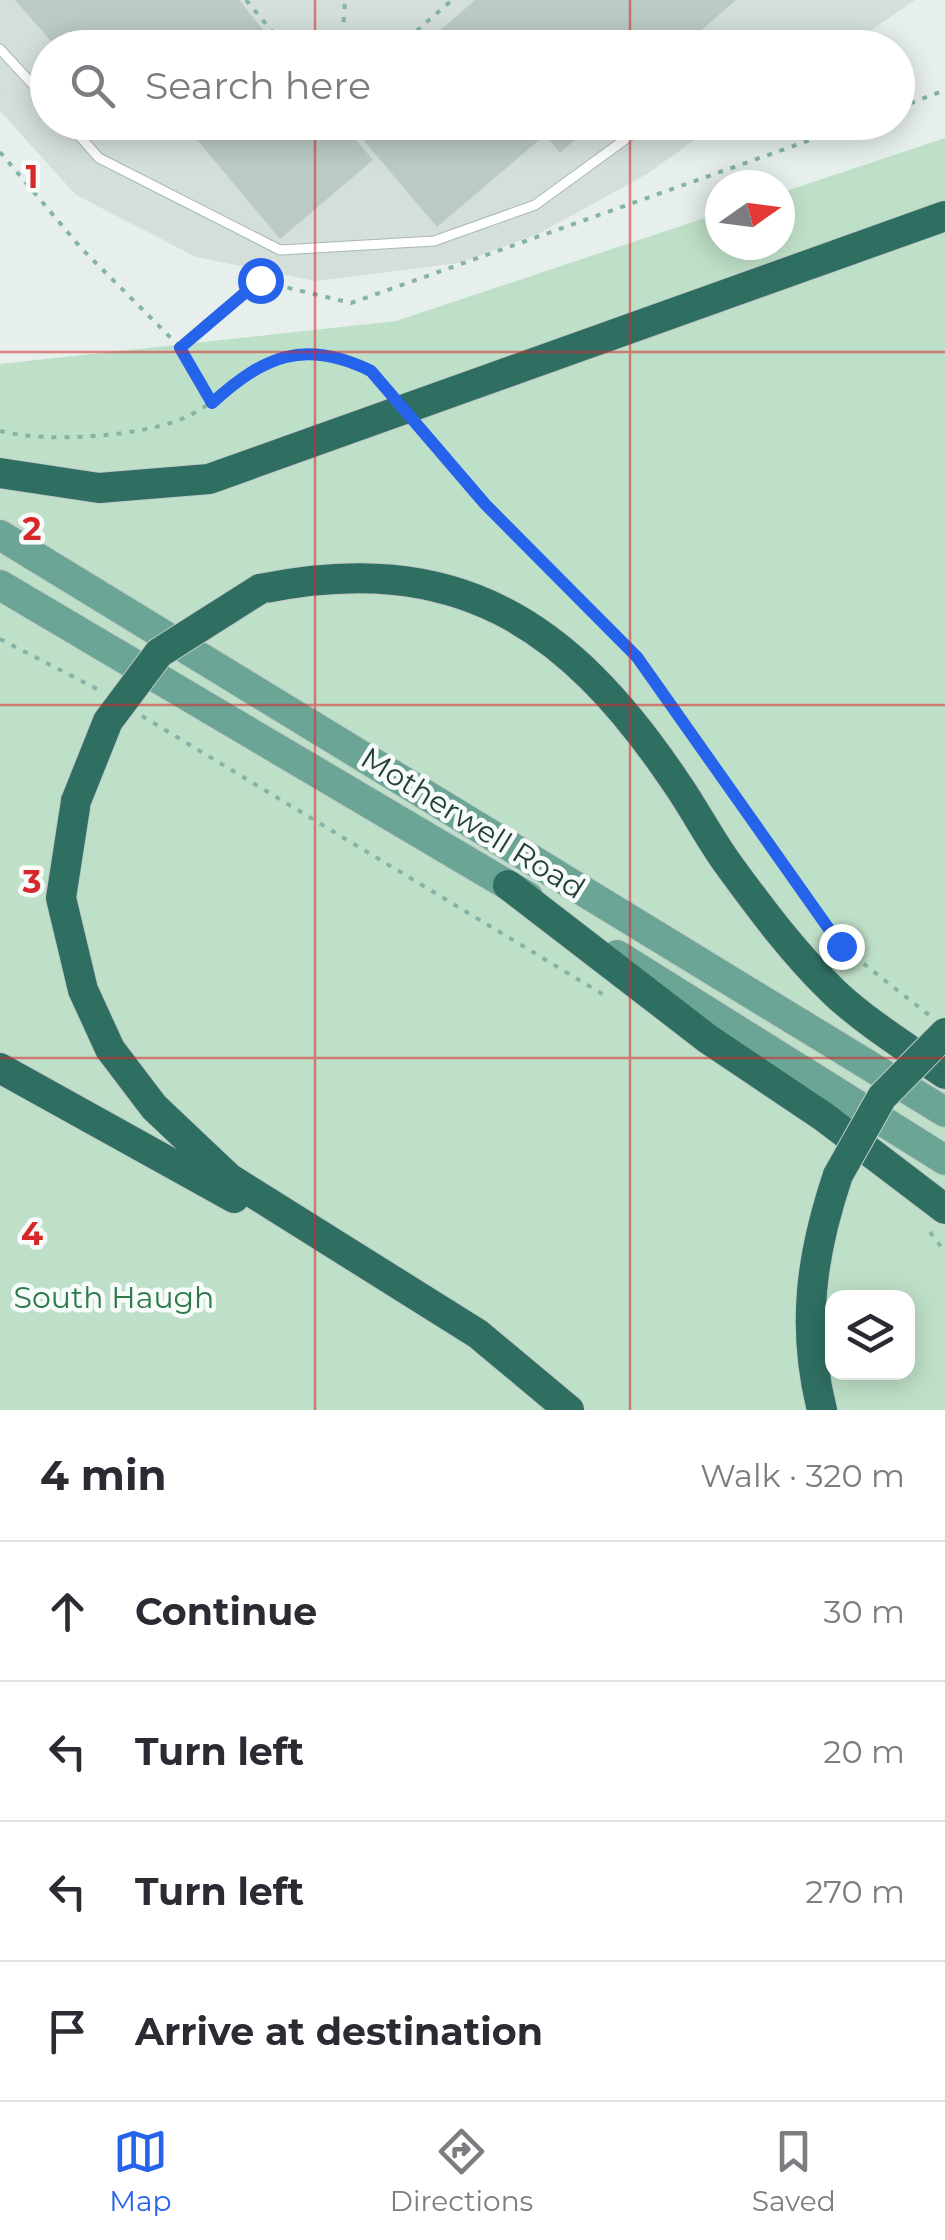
<!DOCTYPE html>
<html lang="en">
<head>
<meta charset="utf-8">
<style>
	body { margin:0; font-family:Montserrat,sans-serif; background:#f7f7f7; color:#2b2b33 }
	.controls { position:absolute; right:30px; bottom:30px; display:grid; overflow:hidden; border-radius:20px; box-shadow:0 5px 25px #0003 }
	.controls button { width:90px; height:90px; display:grid; place-items:center; padding:0; border:0; border-bottom:2px solid #e1e1e2; background:#fff; color:#2b2b33; font:50px sans-serif }
	.compass { position:absolute; left:705px; top:170px; width:90px; height:90px; border-radius:50%; background:#fff; box-shadow:0 5px 25px #0003; rotate:76deg }
	.stop { position:absolute; width:30px; height:30px; margin:-22px; border:8px solid #2563eb; border-radius:50%; background:#fff }
	.stop.end { background:#2563eb; border-color:#fff; box-shadow:0 2px 10px #0008 }
	.list { margin:0; padding:0; list-style:none }
	h2 { display:flex; justify-content:space-between; align-items:center; height:130px; margin:0; padding:0 40px; font-size:42px }
	h2 small { font-size:32px; font-weight:400; color:#7c7c81 }
	.list li { display:grid; grid-template-columns:65px 1fr auto; gap:30px; align-items:center; box-sizing:border-box; height:140px; padding:0 40px; border-top:2px solid #e1e1e2 }
	.list b { display:block; font-size:38px; white-space:nowrap }
	.list em { font-size:32px; font-style:normal; color:#7c7c81 }
	.icon { flex:none; width:55px; height:55px; fill:none; stroke:currentColor; stroke-width:2; stroke-linecap:round; stroke-linejoin:round }
	.map { position:relative; flex:none; width:945px; height:1410px; overflow:hidden }
	.search { position:absolute; background:#fff; box-shadow:0 5px 25px #0003; left:30px; right:30px; top:30px; height:110px; display:flex; align-items:center; gap:25px; box-sizing:border-box; padding:0 35px; border-radius:55px; color:#7c7c81; font-size:38px }
	.sheet { height:690px; background:#fff }
	nav { display:flex; justify-content:space-around; align-items:center; box-sizing:border-box; height:140px; border-top:2px solid #e1e1e2; background:#fff; font-size:28px; color:#7c7c81 }
	nav a { display:grid; justify-items:center; gap:5px }
	nav .on { color:#2563eb }
	.map>svg:first-child { display:block }
</style>
</head>
<body>
<div class="map">
<svg width="945" height="1410" viewBox="0 0 945 1410">
	<rect width="100%" height="100%" fill="#e6efeb"/>
	<path fill="#d4dfda" d="M0,0H915L847,47L48,48V122L718,123L647,174L538,234L459,263L316,281L196,257L76,195L0,111Z"/>
	<path fill="#bfe0c8" fill-rule="evenodd" d="M945,138V1410H0V364L396,321L720,213V245H780V193ZM832,1298H908V1372H832Z"/>
	<g fill="#bbcac4">
		<path d="M15,0H239L278,48H57Z"/>
		<path d="M475,0H736L681,48H420Z"/>
		<path d="M182,122H341L373,160L280,239Z"/>
		<path d="M348,122H595L560,153L545,135L437,227Z"/>
	</g>
	<g fill="none" stroke-linecap="round" stroke-linejoin="round">
		<g stroke="#a8b8b2" stroke-width="11">
			<g id="service">
				<path d="M0,49L48,101"/>
				<path d="M67,122L99,158L280,250L434,241L535,205L649,122"/>
			</g>
		</g>
		<g stroke="#c2cac8" stroke-width="32">
			<g id="primary">
				<path d="M0,535L945,1112"/>
				<path d="M0,585L528,897"/>
				<path d="M617,955L945,1160"/>
			</g>
		</g>
		<g stroke="#c2cac8" stroke-width="32">
			<g id="motorway">
				<path d="M0,473L99,488L209,479L945,216"/>
				<path d="M260,589C455,549 568,622 675,781C694,808 709,838 728,864C760,908 795,955 835,993C867,1023 909,1049 945,1074"/>
				<path d="M76,801L61,898L83,990L110,1049L154,1107L229,1178L478,1334L569,1410"/>
				<path d="M508,885L708,1039L824,1117L945,1209"/>
				<path d="M0,1068L234,1198"/>
				<path d="M822,1410C801,1327 811,1255 838,1175"/>
			</g>
		</g>
		<g stroke="#86b3a5" stroke-width="4" stroke-dasharray="5 8" stroke-linecap="butt">
			<path d="M246,0L286,48"/>
			<path d="M342,48L345,0"/>
			<path d="M397,48L452,0"/>
			<path d="M898,108L945,90"/>
			<path d="M0,152L81,248L180,347"/>
			<path d="M212,403L181,348L260,281L351,303L861,122"/>
			<path d="M0,431C48,443 133,437 179,420C209,409 231,384 257,367"/>
			<path d="M485,504L637,657L841,946L929,1015"/>
			<path d="M0,639L99,690"/>
			<path d="M142,716L604,995"/>
			<path d="M930,1232L945,1252"/>
		</g>
		<use href="#service" stroke="#fff" stroke-width="9"/>
		<use href="#primary" stroke="#6aa596" stroke-width="30"/>
		<use href="#motorway" stroke="#2f6f62" stroke-width="30"/>
		<g stroke="#c2cac8" stroke-width="32" stroke-linecap="butt">
			<g id="motorway-bridge">
				<path d="M76,801L108,721L159,653L260,589"/>
				<path d="M838,1175L882,1097L945,1033"/>
			</g>
		</g>
		<path stroke="#86b3a5" stroke-width="4" stroke-dasharray="5 8" stroke-linecap="butt" d="M257,367C298,350 331,351 371,371L485,504"/>
		<use href="#motorway-bridge" stroke="#2f6f62" stroke-width="30"/>
	</g>
	<g fill="none" stroke-linecap="round" stroke-linejoin="round">
		<path stroke="#2563eb" stroke-width="12" d="M260,280L180,348L212,403C264,356 304,338 371,371L485,504L637,657L841,946"/>
	</g>
	<path fill="none" stroke="#d62828" stroke-width="2.5" stroke-opacity="0.55" d="M315,0V48M630,0V48M315,122V1410M630,122V1410M0,352H945M0,705H945M0,1058H945"/>
	<g text-anchor="middle" dominant-baseline="central" stroke-width="9" stroke-linejoin="round" paint-order="stroke">
		<g font-size="30" fill="#24423a" stroke="#f7fbf9">
			<text transform="translate(473 823) rotate(32)">Motherwell Road</text>
		</g>
		<g font-size="30" fill="#2d7a4b" stroke="#f7fbf9">
			<text x="114" y="1297">South Haugh</text>
		</g>
	</g>
	<g font-size="32" text-anchor="middle" font-weight="bold" fill="#d62828" stroke="#f7fbf9" stroke-width="9" stroke-linejoin="round" paint-order="stroke">
		<text x="32" y="188">1</text>
		<text x="32" y="540">2</text>
		<text x="32" y="893">3</text>
		<text x="32" y="1245">4</text>
	</g>
</svg>
<div class="controls">
<button><svg class="icon" aria-label="layers" viewBox="0 0 24 24"><path d="M12 4l9 5-9 5-9-5zM3 14l9 5 9-5"/></svg></button>
</div>
<svg class="compass" viewBox="-18 -18 36 36"><path d="M0-13l5 13h-10z" fill="#e53935"/><path d="M0 13l5-13h-10z" fill="#7c7c81"/></svg>
<div class="stop" style="left:260px;top:280px"></div>
<div class="stop end" style="left:841px;top:946px"></div>
<div class="search"><svg class="icon" aria-label="search" viewBox="0 0 24 24"><circle cx="10" cy="10" r="6"/><path d="M15 15l6 6"/></svg>Search here</div>
</div>
<section class="sheet">
<h2>4 min<small>Walk · 320 m</small></h2>
<ul class="list">
<li><svg class="icon" aria-label="ahead" viewBox="0 0 24 24"><path d="M12 20V5M6 11l6-6 6 6"/></svg><div><b>Continue</b></div><em>30 m</em></li>
<li><svg class="icon" aria-label="left" viewBox="0 0 24 24"><path d="M17 20v-9H6M10 6l-5 5 5 5"/></svg><div><b>Turn left</b></div><em>20 m</em></li>
<li><svg class="icon" aria-label="left" viewBox="0 0 24 24"><path d="M17 20v-9H6M10 6l-5 5 5 5"/></svg><div><b>Turn left</b></div><em>270 m</em></li>
<li><svg class="icon" aria-label="arrive" viewBox="0 0 24 24"><path d="M6 21V4h12l-3 4 3 4H6"/></svg><div><b>Arrive at destination</b></div></li>
</ul>
</section>
<nav>
<a class="on"><svg class="icon" aria-label="map" viewBox="0 0 24 24"><path d="M3 6l6-2 6 2 6-2v14l-6 2-6-2-6 2zM9 4v14M15 6v14"/></svg>Map</a>
<a><svg class="icon" aria-label="directions" viewBox="0 0 24 24"><path d="M12 3l9 9-9 9-9-9zM9 14v-3h6M13 9l2 2-2 2"/></svg>Directions</a>
<a><svg class="icon" aria-label="saved" viewBox="0 0 24 24"><path d="M7 4h10v16l-5-4-5 4z"/></svg>Saved</a>
</nav>
</body>
</html>
